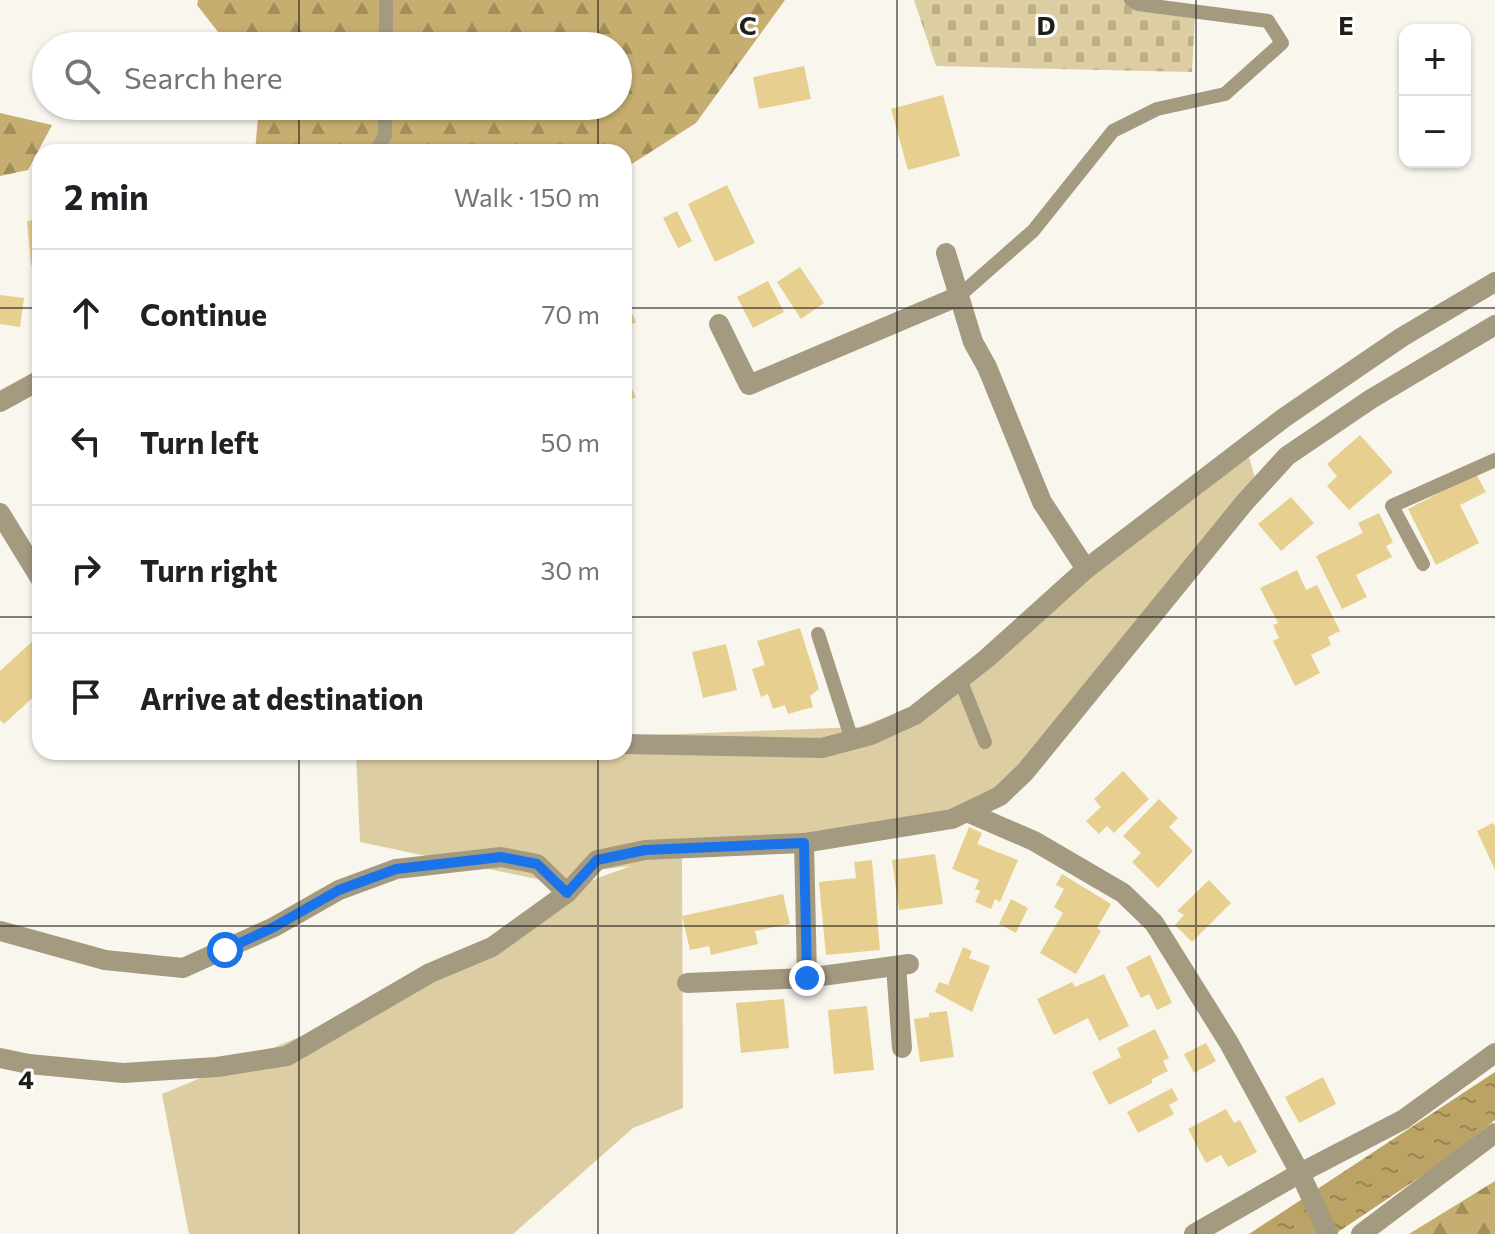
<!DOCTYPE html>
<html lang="en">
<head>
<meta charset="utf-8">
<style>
	body { margin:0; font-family:Commissioner,sans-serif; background:#f6f6f6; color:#202124 }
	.controls { position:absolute; right:24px; top:24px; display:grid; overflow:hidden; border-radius:16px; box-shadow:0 2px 6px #0004 }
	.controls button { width:72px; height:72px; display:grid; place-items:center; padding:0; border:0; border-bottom:2px solid #e0e0e0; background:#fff; color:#202124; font:40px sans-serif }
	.stop { position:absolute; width:24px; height:24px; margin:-18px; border:6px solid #1a73e8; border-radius:50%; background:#fff }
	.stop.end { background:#1a73e8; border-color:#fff; box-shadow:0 2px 8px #0008 }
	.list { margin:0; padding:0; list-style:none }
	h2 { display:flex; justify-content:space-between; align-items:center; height:104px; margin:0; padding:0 32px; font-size:34px }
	h2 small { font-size:26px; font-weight:400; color:#757577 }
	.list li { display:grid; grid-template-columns:52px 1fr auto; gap:24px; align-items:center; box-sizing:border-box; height:128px; padding:0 32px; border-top:2px solid #e0e0e0 }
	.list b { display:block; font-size:30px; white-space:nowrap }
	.list em { font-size:26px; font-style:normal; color:#757577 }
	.icon { flex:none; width:44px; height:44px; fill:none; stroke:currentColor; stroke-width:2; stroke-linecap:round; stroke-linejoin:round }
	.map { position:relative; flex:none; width:1495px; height:1234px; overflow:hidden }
	.search { position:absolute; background:#fff; box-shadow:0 2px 6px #0004; left:32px; top:32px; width:600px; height:88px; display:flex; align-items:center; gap:20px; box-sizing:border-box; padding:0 28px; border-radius:44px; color:#757577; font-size:30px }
	.panel { position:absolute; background:#fff; box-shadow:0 2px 6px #0004; left:32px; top:144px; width:600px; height:616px; border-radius:24px }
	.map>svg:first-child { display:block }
</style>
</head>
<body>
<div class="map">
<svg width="1495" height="1234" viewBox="0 0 1495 1234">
	<defs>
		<pattern id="forest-firs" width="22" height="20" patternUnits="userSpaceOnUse" patternTransform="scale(2)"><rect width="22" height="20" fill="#c5ae6f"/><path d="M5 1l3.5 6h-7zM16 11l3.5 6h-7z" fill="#9f8d5a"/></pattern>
		<pattern id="cemetery-stones" width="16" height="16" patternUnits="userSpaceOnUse" patternTransform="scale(2)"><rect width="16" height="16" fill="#ddcda2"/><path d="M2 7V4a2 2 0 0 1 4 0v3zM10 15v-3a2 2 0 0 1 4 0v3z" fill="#bdb08b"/></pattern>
		<pattern id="water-ripples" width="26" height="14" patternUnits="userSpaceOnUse" patternTransform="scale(2)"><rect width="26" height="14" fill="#baa364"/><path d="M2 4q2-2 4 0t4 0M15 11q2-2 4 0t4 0" fill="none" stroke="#978452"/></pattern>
	</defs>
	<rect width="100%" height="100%" fill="#f9f6ee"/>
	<path fill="#ddcda2" d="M1246,447L1258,488L1025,772L952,819L682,857L683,1108L633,1128L513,1234H189L162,1094L374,1006L595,879L631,866L587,871L556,883L360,842L356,752H624V736L859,727L934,700Z"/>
	<g fill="url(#forest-firs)">
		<path d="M198,0H785L696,123L624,169V152H255L259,106H618V46H229L197,5Z"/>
		<path d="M0,113L52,125L28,170L0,176Z"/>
		<path d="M1495,1181V1234H1409Z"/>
	</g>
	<path fill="url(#cemetery-stones)" d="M914,0H1158L1195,13L1192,72L936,66Z"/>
	<path fill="url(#water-ripples)" d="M1495,1072V1120L1438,1165L1335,1234H1249Z"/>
	<g fill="#e6cf8f">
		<path d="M804,66L811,99L759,109L753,77Z"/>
		<path d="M943,95L960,156L908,170L891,109Z"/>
		<path d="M727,185L755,243L715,262L688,204Z"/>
		<path d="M677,211L692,241L678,248L663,218Z"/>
		<path d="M40,219V265H31L27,221Z"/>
		<path d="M800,267L824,303L801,319L777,282Z"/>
		<path d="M768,281L784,312L753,328L737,297Z"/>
		<path d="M0,295L24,298L20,327L0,324Z"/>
		<path d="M624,296L636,322L624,328Z"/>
		<path d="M624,374L636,397L624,402Z"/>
		<path d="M1360,435L1393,472L1349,510L1327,486L1337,476L1327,464Z"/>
		<path d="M1476,474L1486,492L1460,505L1479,543L1436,565L1408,509Z"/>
		<path d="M1291,497L1314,523L1281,551L1258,524Z"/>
		<path d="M1379,513L1393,542L1386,546L1392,557L1356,575L1367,597L1342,609L1316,556L1363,533L1358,523Z"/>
		<path d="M1297,570L1306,590L1317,585L1340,631L1328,637L1331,645L1311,655L1320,673L1295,686L1273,641L1279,638L1273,625L1278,623L1260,588Z"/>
		<path d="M800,628L819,689L810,696L813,707L788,714L785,705L773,709L768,694L761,697L752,669L765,665L757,641Z"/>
		<path d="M36,638L40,642V691L4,724L0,720V671Z"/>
		<path d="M726,644L737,690L703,698L692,652Z"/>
		<path d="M1123,771L1149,799L1114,833L1107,826L1099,834L1086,821L1101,807L1094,799Z"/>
		<path d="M1159,799L1178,818L1169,827L1193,851L1158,888L1132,862L1141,853L1123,836Z"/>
		<path d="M1493,823L1495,827V870L1477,831Z"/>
		<path d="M969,827L982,833L977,844L1018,860L1000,902L995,899L991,909L975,902L980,891L975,889L979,880L952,869Z"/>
		<path d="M935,854L943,904L899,910L892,860Z"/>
		<path d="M872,860L880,950L826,955L819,882L856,878L854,862Z"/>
		<path d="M1062,874L1111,904L1097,928L1101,931L1076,974L1040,953L1063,913L1054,907L1064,889L1056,885Z"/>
		<path d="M1209,880L1231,903L1192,942L1175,925L1184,915L1177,911Z"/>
		<path d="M783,894L790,924L755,931L758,944L711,955L709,946L690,950L682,916Z"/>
		<path d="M1011,899L1028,908L1016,933L999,924Z"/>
		<path d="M963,947L972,951L969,958L990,966L972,1012L935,992L939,982L948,985Z"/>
		<path d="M1150,955L1172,1003L1157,1010L1149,994L1141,998L1126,967Z"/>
		<path d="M1104,974L1129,1026L1099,1041L1088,1018L1054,1035L1037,999L1072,982L1075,987Z"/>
		<path d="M784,999L789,1048L741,1053L736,1003Z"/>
		<path d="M867,1006L874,1070L834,1074L828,1010Z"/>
		<path d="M947,1011L954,1057L920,1062L914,1019L929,1017V1013Z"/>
		<path d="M1155,1029L1169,1058L1163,1061L1168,1071L1152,1079V1083L1109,1105L1092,1072L1121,1057L1117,1048Z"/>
		<path d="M1206,1043L1216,1061L1194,1073L1184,1054Z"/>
		<path d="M1323,1077L1336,1104L1299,1123L1285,1097Z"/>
		<path d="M1172,1088L1178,1100L1169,1105L1174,1114L1138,1133L1127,1112Z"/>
		<path d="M1226,1109L1234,1123L1240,1120L1257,1152L1228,1167L1221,1155L1206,1163L1188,1129Z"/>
	</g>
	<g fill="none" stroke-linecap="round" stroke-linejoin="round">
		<g stroke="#a49a80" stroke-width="14">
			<path d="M386,46V0"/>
			<path d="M376,152L385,135V106"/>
			<path d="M959,296L1033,231L1113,131L1157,109L1225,94L1282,43L1268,21L1138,4L1131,0"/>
			<path d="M1423,564L1392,506L1495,460"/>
			<path d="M818,634L852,740"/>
			<path d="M960,679L985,742"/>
		</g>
		<g stroke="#a49a80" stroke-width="20">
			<path d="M946,253L973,342L987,367L1042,502L1086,569"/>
			<path d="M719,324L749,385L959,296"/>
			<path d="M0,402L40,380"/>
			<path d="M0,513L40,578"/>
			<path d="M624,744L822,748L871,735L915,715L986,659L1086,569L1285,417L1402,337L1495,282"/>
			<path d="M967,812L1034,841L1123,893L1154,923L1229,1043L1300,1173L1328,1234"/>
			<path d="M804,843L807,978L909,964"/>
			<path d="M0,931L105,960L183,968L274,927L339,890L396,869L501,857L537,864L567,893"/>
			<path d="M896,966L902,1048"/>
			<path d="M687,983L807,978"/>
			<path d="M0,1058L29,1064L123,1073L217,1067L287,1056L430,973L492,947L567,893L597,860L645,850L804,843L952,819L1000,796L1025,772L1245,502L1287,456L1371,399L1495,325"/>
			<path d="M1194,1234L1300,1173L1404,1119L1495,1053"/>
			<path d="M1361,1234L1495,1133"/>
		</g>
	</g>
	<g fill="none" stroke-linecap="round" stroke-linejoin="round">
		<path stroke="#1a73e8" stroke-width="10" d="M225,950L274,927L339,890L396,869L501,857L537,864L567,893L597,860L645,850L804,843L807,978"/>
	</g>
	<path fill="none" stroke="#1f1e1b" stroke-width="2" stroke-opacity="0.55" d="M299,0V46M598,0V46M897,0V1234M1196,0V1234M299,106V152M598,106V152M0,308H40M624,308H1495M0,617H40M624,617H1495M299,752V1234M598,752V1234M0,926H1495"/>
	<g font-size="26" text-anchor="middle" font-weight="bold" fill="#1f1e1b" stroke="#fff" stroke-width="6" stroke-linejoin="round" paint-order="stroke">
		<text x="748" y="35">C</text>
		<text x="1046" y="35">D</text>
		<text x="1346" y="35">E</text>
		<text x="26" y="1089">4</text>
	</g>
</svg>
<div class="controls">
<button>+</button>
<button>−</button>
</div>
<div class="stop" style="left:225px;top:950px"></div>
<div class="stop end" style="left:807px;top:978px"></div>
<div class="search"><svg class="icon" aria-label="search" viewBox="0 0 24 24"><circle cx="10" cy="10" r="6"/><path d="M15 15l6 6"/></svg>Search here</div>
<section class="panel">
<h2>2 min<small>Walk · 150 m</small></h2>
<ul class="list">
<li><svg class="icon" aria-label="ahead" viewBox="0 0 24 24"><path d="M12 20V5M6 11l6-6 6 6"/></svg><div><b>Continue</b></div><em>70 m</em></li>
<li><svg class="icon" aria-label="left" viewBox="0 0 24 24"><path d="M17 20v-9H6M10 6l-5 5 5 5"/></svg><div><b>Turn left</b></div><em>50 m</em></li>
<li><svg class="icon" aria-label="right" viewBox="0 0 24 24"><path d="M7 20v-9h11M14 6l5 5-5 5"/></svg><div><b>Turn right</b></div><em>30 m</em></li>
<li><svg class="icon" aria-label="arrive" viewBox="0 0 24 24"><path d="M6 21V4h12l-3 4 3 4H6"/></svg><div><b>Arrive at destination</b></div></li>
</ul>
</section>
</div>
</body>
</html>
